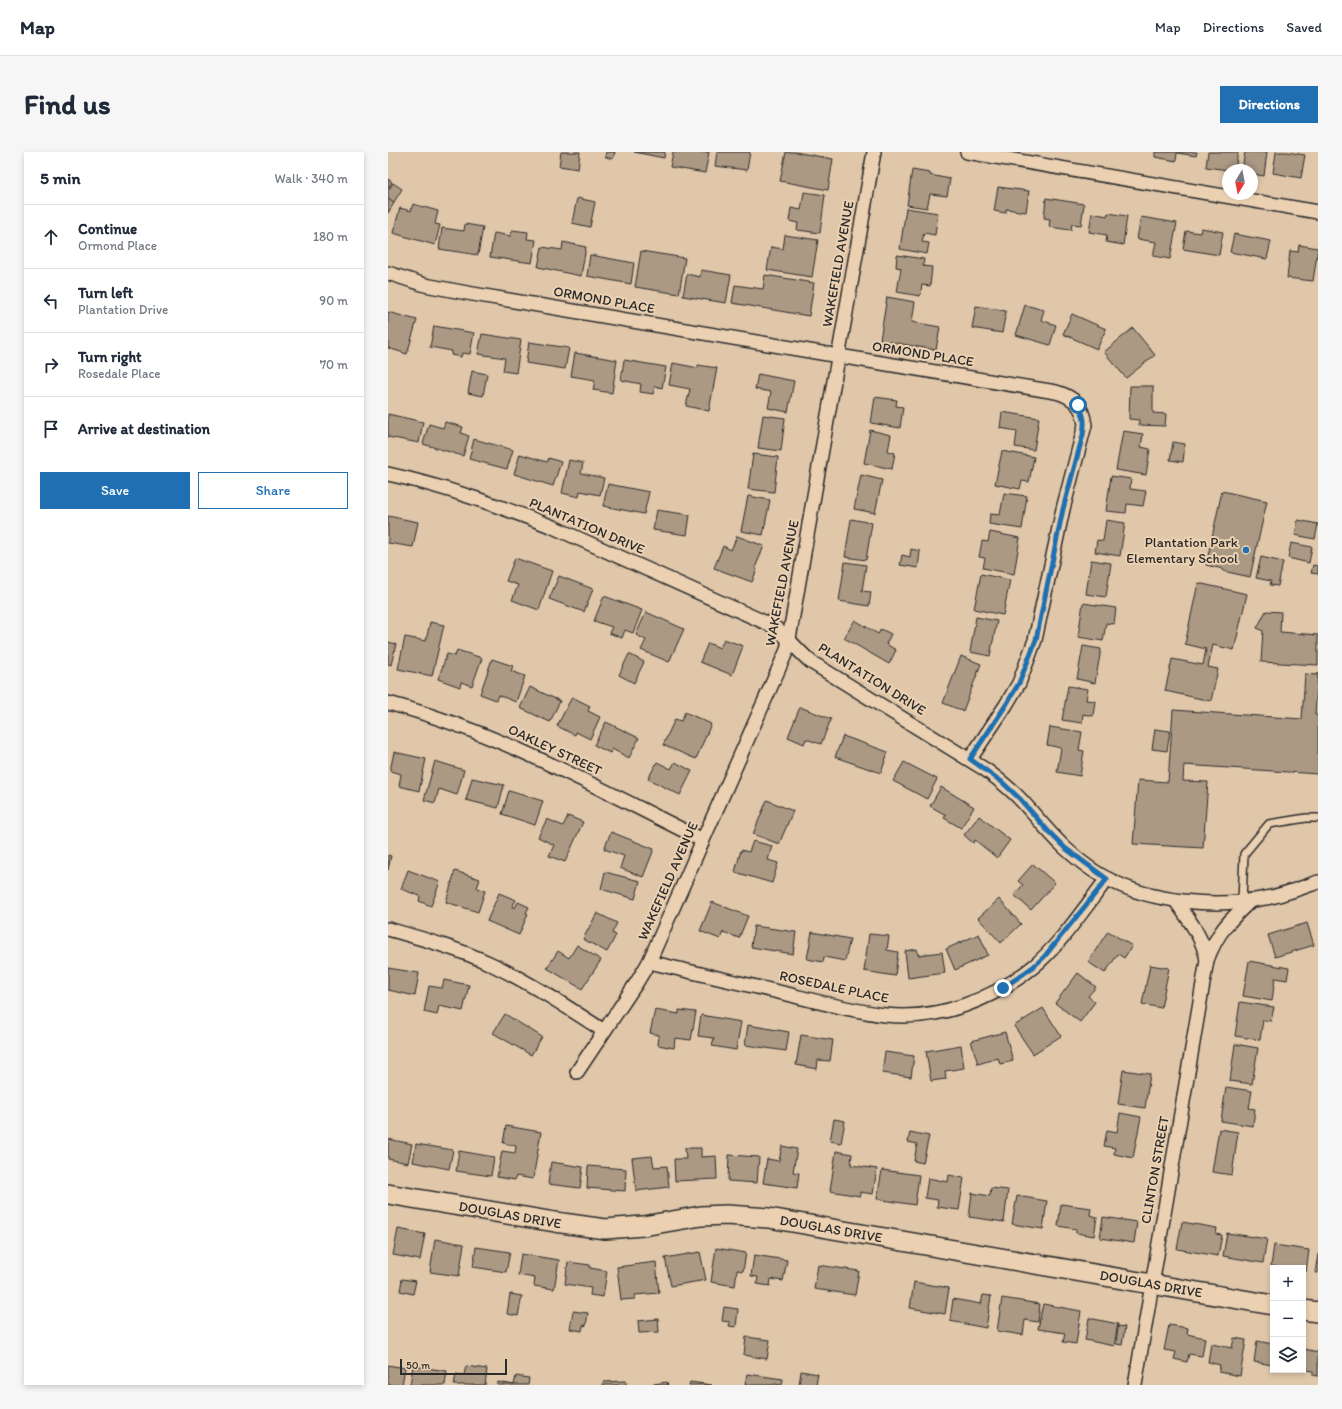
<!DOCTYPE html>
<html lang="en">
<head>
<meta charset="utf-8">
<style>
	body { margin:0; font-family:Itim,sans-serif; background:#f6f6f7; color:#1f2937 }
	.controls { position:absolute; right:12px; bottom:12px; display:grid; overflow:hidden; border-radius:0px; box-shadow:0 2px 6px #0003 }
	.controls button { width:36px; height:36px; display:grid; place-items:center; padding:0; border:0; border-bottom:1px solid #e0e1e3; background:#fff; color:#1f2937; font:20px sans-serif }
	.compass { position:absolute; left:834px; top:12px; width:36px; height:36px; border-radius:50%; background:#fff; box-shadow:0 2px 6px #0003; rotate:190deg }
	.scale { position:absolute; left:12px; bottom:10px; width:107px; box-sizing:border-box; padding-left:4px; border:2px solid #2b2b2b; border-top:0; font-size:11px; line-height:14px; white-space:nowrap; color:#2b2b2b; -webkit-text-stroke:3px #ebd1b2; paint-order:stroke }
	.stop { position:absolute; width:12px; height:12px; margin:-9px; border:3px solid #1f6fb2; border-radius:50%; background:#fff }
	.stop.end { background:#1f6fb2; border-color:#fff; box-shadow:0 1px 4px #0008 }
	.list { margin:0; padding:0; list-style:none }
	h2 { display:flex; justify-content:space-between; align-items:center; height:52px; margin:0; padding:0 16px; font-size:17px }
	h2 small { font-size:13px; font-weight:400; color:#747a83 }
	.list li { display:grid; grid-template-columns:26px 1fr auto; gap:12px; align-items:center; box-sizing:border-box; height:64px; padding:0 16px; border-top:1px solid #e0e1e3 }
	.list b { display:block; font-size:15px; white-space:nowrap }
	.list p { margin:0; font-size:13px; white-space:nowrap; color:#747a83 }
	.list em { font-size:13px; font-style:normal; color:#747a83 }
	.actions { display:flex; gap:8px; padding:12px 16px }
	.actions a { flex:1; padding:9px 0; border:1px solid #1f6fb2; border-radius:0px; text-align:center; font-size:14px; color:#1f6fb2 }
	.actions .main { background:#1f6fb2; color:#fff }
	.icon { flex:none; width:22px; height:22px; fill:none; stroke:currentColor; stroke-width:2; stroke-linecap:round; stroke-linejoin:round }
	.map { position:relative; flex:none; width:930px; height:1233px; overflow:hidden; border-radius:0px }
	header { display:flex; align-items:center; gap:24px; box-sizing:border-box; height:56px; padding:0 20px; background:#fff; border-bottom:1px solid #e0e1e3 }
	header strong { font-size:19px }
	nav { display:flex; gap:22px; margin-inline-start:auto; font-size:14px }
	.intro { display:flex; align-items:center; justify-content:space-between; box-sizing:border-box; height:96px; padding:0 24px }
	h1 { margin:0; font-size:28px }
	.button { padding:10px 18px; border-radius:0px; background:#1f6fb2; color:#fff; font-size:14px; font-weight:700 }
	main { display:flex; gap:24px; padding:0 24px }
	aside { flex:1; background:#fff; border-radius:0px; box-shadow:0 2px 6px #0003 }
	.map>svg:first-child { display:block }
</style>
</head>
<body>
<header>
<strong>Map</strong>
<nav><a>Map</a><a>Directions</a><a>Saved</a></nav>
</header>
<div class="intro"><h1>Find us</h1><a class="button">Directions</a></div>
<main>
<aside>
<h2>5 min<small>Walk · 340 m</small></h2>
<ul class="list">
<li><svg class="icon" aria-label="ahead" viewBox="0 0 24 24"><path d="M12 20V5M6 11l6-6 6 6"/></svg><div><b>Continue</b><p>Ormond Place</p></div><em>180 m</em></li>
<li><svg class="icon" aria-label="left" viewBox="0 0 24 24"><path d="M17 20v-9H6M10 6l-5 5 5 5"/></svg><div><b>Turn left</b><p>Plantation Drive</p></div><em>90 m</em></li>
<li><svg class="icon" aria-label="right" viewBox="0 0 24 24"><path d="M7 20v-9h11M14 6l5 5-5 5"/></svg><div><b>Turn right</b><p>Rosedale Place</p></div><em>70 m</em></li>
<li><svg class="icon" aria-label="arrive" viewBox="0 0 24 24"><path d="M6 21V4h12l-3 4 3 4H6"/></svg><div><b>Arrive at destination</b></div></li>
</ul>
<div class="actions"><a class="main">Save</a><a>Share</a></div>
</aside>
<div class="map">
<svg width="930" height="1233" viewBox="0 0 930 1233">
	<rect width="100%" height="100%" fill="#e0c7aa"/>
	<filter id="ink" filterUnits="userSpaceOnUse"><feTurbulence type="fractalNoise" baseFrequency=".025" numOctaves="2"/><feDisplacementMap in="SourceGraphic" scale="8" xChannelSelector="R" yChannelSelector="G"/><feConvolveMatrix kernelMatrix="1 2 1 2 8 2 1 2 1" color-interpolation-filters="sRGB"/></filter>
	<g filter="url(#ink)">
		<g fill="#ab9984" stroke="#2b2b2b">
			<path d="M173,0H192L190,17L171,14Z"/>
			<path d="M218,0H227L225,7L217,5Z"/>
			<path d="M246,0H277L276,6Z"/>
			<path d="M285,0H321L317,21L282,15Z"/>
			<path d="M329,0H362L359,18L327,14Z"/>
			<path d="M398,0H407L445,7L440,38L392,29Z"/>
			<path d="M767,0H809L808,4L789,1L788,9L767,5Z"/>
			<path d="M820,0H850L847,18H840L818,15Z"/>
			<path d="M857,0H879L876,24L864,22V18H854Z"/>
			<path d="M888,0H899L917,3L913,26L885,21Z"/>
			<path d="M524,18L542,21V23L562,27L559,44L542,42L539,56L519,53Z"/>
			<path d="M0,27L4,30L0,37Z"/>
			<path d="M5,31L14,37L6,50L0,46V39Z"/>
			<path d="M610,35L641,39L638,60L618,57V61L606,59Z"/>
			<path d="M416,40L437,43L432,81L409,78L410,71L401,69L403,56L413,58Z"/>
			<path d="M189,46L207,50L202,75L184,71Z"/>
			<path d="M658,46L696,52L693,73L684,72L683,78L661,75L662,67L656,66Z"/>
			<path d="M0,47L6,51L0,61Z"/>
			<path d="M25,52L50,59L47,72L52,73L47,93L5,81L12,56L23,59Z"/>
			<path d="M518,56L550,61L547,83L536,81L534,90L541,91L539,102L512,97Z"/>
			<path d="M704,61L719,64L720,61L739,64L735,93L718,90L719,83L701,80Z"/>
			<path d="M753,65L789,71L782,107L765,104L768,90L749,87Z"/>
			<path d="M77,72L95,75L90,103L51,97L54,76L76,79Z"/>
			<path d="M813,76L835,80L831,103L795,97L798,79L812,81Z"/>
			<path d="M124,78L140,80L139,87L148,88L144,111L102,105L106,81L123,84Z"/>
			<path d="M846,82L883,89L879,107L842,100Z"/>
			<path d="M397,83L430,88L424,125L379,118L383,95L395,97Z"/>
			<path d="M175,90L198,95L193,124L150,115L154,95L174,98Z"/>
			<path d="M911,93L930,96L925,129L899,126L902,99L910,100Z"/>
			<path d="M253,99L297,106L291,142L247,135Z"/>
			<path d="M202,103L246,111L243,132L199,124Z"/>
			<path d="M509,103L536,107L535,114L544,115L542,134L534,133L532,144L509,140L513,116L508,115Z"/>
			<path d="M313,118L343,123L338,151L295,144L299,122L312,125Z"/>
			<path d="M377,123L426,131L421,164L344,151L347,133L375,137Z"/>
			<path d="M499,145L527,150L524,170L552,175L548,198L492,188Z"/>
			<path d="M637,153L656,158L653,168L668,173L662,193L628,183Z"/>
			<path d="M588,154L618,159L614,181L584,176Z"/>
			<path d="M0,160L29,168L19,202L0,196Z"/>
			<path d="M684,162L718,177L709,197L675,182Z"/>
			<path d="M46,174L86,181L82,202L74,201L73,205L63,203L64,199L42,195Z"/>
			<path d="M745,176L767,203L738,226L716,200Z"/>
			<path d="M94,182L133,188L128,221L115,219L117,206L90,202Z"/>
			<path d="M141,190L181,196L177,217L138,211Z"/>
			<path d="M187,201L229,208L224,241L205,238L207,228L183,224Z"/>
			<path d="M236,208L278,215L274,236L267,234L265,242L252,240L253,232L233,228Z"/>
			<path d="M285,211L310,216V213L329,216L321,259L298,254L302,237L281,233Z"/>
			<path d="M84,219L99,222L95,244L80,241Z"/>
			<path d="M370,222L406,229L400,260L380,256L383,240L367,237Z"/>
			<path d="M742,234H765V261L778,262L777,274L751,273V268L741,267Z"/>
			<path d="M487,245L509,248L508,254L515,255L512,276L483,271Z"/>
			<path d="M614,260L651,266L646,298L627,295L629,279L612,276Z"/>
			<path d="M0,262L35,270L31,291L0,285Z"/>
			<path d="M375,263L397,266L393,299L370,296Z"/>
			<path d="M57,270L75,275L73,281L81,284L75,304L35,292L41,272L55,276Z"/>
			<path d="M482,278L503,283L500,299L507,301L504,317L476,311Z"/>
			<path d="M735,279L755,282L753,295L762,297L758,323L728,318Z"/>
			<path d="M86,287L125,298L119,317L81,307Z"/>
			<path d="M785,290L797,292L795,310L782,308Z"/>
			<path d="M614,299L646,305L641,330L634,329L632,337L607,332Z"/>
			<path d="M132,302L159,310L161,306L173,310L165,334L126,322Z"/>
			<path d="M365,302L390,305L386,340L360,337Z"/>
			<path d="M181,308L195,311L193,321L216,326L212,343L192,339L191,345L174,341Z"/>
			<path d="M473,323L494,328L487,361L466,357Z"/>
			<path d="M723,324L743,327L742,337L758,339L755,354L739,352L738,361L718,359Z"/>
			<path d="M220,332L261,340L256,362L215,354Z"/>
			<path d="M834,339L879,349L862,425L835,419V417L818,413Z"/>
			<path d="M616,341L639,344L634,377L601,372L602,362L612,363Z"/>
			<path d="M360,344L382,348L375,383L353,379Z"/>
			<path d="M269,358L302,363L299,383L265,378Z"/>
			<path d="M0,364L30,370L25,395L0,391Z"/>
			<path d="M463,367L484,371L478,408L457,405Z"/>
			<path d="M718,368L737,371L732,404L707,400L709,388L715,389Z"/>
			<path d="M910,368L930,372L927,387L907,383Z"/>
			<path d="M602,380L632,386L626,422L595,416L597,406L591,405L594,389L600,390Z"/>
			<path d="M349,384L376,394L367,416L369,417L364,430L326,416L335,394L343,398Z"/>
			<path d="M903,391L924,395L921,411L900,406Z"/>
			<path d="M523,397L532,399L530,416L512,413L514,403L522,405Z"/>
			<path d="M873,405L895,410L890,434L882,433L883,429L868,426Z"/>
			<path d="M127,406L164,419L151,458L124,448L130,433L118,429Z"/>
			<path d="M703,408L723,411L718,445L698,442Z"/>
			<path d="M457,410L478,413L474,439L483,440L481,454L451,449Z"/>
			<path d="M925,413L930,414V422L923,421Z"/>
			<path d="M593,422L622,428L615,463L586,457Z"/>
			<path d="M171,424L205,437L196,460L161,447Z"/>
			<path d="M810,431L859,442L846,498L825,493L820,515L830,517L823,549L777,539L784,507L815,513L818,497L797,492Z"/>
			<path d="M216,444L254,458L245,481L237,478L234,486L221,481L224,475L206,469Z"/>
			<path d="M695,451L728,456L726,472L718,471L715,489L690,485Z"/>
			<path d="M878,459L893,460L892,480L930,483V513L873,510L875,479L869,476Z"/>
			<path d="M258,460L296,477L281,510L253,498L258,488L248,483Z"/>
			<path d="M588,465L609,469L602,504L582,500Z"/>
			<path d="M467,468L490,482L493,477L503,482L498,492L508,498L501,512L456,486Z"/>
			<path d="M42,470L56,473L44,524L10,517L17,485L38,489Z"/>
			<path d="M336,487L355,494L344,523L312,510L320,491L332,496Z"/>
			<path d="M0,490L8,492L3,513L0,512Z"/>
			<path d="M695,494L713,497L707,531L689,527Z"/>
			<path d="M69,498L94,506L84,534L73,530L72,535L50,527L59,502L67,504Z"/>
			<path d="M241,502L256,510L246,531L231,523Z"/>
			<path d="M573,504L593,512L575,559L555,551Z"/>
			<path d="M104,507L125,514L123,519L137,524L128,550L110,543L108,548L92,542Z"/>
			<path d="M930,521L927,563H930V622L796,613L795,629L820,630L815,696L745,692L750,628L780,630L785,558L914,567L917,522L929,523Z"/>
			<path d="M680,534L700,537L698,548L707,549L705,564L695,562L694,571L674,568Z"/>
			<path d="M142,535L172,549L162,570L132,556Z"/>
			<path d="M184,545L202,554L200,559L212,565L202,587L188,580L187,583L169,574Z"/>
			<path d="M412,555L443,567L433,592L418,587L416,592L400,585Z"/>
			<path d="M297,560L323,572L308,607L275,593L287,567L293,569Z"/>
			<path d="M218,570L251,586L241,606L224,597L222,601L206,593Z"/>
			<path d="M662,575L694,580L691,598L696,599L692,624L669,620L673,596L659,593Z"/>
			<path d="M767,577L782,579L779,599L764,597Z"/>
			<path d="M455,584L500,600L493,621L447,605Z"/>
			<path d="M6,600L38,607L31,639L11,634L13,622L2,619Z"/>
			<path d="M47,609L76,618L69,643L51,637L47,651L36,648Z"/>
			<path d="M269,610L283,617L287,610L304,619L292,643L260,627Z"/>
			<path d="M516,610L549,627L539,647L505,629Z"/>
			<path d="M84,626L116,633L110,656L78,648Z"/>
			<path d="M553,635L586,655L573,676L556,666L558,663L542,654Z"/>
			<path d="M121,639L155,649L147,673L114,662Z"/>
			<path d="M379,648L405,659L391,692L365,682Z"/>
			<path d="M180,664L195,670L177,710L161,704L166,693L150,685L159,667L175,674Z"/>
			<path d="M591,664L622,688L609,706L587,688L585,691L576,683Z"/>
			<path d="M223,680L266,697L255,725L232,716L236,704L216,697Z"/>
			<path d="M365,689L384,694L380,708L390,711L384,731L347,720L353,698L361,700Z"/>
			<path d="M0,703L3,704L0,718Z"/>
			<path d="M645,712L667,731L643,758L626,743L635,733L630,729Z"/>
			<path d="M20,718L52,730L43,754L31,749L32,744L13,737Z"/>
			<path d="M67,719L92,727L89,736L97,739L90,760L58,750Z"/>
			<path d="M217,720L252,729L247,747L213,737Z"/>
			<path d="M111,741L128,748L124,755L127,756L130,750L141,755L138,761L140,762L131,783L99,769Z"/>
			<path d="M611,747L633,772L613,791L590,766Z"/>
			<path d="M324,750L360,764L351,786L335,780L332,787L312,779Z"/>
			<path d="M209,761L229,771L224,781L228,783L219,800L195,787Z"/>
			<path d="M919,771L926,793L887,805L880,783Z"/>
			<path d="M366,774L408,780L405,802L363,795Z"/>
			<path d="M720,779L744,794L736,806L730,802L717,821L700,810Z"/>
			<path d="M424,780L462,787L457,809L436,805L435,810L419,807Z"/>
			<path d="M481,782L501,784L499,798L510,800L507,824L476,819Z"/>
			<path d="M591,782L600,803L567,818L558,797Z"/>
			<path d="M189,793L213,808L194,837L159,816L170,799L181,806Z"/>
			<path d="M529,797L530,803L554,800L557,821L520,826L517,799Z"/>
			<path d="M861,809L901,816L899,828L887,826L884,849L855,844Z"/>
			<path d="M762,813L781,816L773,856L754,852Z"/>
			<path d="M0,816L31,821L27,844L0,838Z"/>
			<path d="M690,821L708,835L700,844L707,850L692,870L667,851Z"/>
			<path d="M56,828L81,833L75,859L51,854L49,863L36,860L41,834L54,836Z"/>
			<path d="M852,850L886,855L883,869L875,868L872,888L847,884Z"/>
			<path d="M655,856L673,884L645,902L626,874Z"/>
			<path d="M267,858L291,862V858L308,860L303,888L287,886L286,896L270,893L271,883L262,881Z"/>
			<path d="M117,862L154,885L143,903L105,881Z"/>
			<path d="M313,863L353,870L348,898L324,894L326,886L310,884Z"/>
			<path d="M360,873L401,880L398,899L357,893Z"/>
			<path d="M617,880L625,909L612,912L610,906L590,912L583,889Z"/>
			<path d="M413,883L445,888L442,909L430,908L429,917L408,913Z"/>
			<path d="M847,892L870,896L864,932L842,929Z"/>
			<path d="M573,893L576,916L557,919L558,927L543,929L538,899Z"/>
			<path d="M497,900L526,904L523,925L494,921Z"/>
			<path d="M735,918L762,922L757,956L730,952Z"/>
			<path d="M838,935L864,939L861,956L867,957L865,974L833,969Z"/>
			<path d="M732,961L753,965L745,1006L726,1002L727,996L716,994L719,978L729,980Z"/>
			<path d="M446,967L457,969L453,991L442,989Z"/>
			<path d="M118,974L153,980L145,1027L128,1024L127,1028L109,1025L114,999L127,1001L128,994L115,991Z"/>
			<path d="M831,977L850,980L844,1023L824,1020Z"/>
			<path d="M522,980L541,984L535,1011L526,1009L529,992L520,990Z"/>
			<path d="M0,987L24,992L20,1011L0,1007Z"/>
			<path d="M28,992L65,998L61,1017L25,1010Z"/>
			<path d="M394,994L409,997L405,1020L411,1021L409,1036L375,1031L379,1007L391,1009Z"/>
			<path d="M297,996H313V1005L328,1004L329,1027L287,1029L286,1007H298Z"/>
			<path d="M71,999L106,1005L103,1024L68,1019Z"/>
			<path d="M448,999L464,1002L463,1013L489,1017L485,1042L472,1040V1044L442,1039Z"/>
			<path d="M341,1003L371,1005L369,1031L340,1029Z"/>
			<path d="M264,1004L266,1015L279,1014L281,1035L248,1039L244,1006Z"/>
			<path d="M163,1010L195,1015L192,1036L160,1032Z"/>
			<path d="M200,1014L238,1017L237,1039L199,1036Z"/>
			<path d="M494,1018L531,1023L527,1053L489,1047Z"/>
			<path d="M561,1023L576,1026L571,1058L549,1055L550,1048L537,1046L540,1026L560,1030Z"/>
			<path d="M603,1036L620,1038L616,1070L581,1065L584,1041L602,1044Z"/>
			<path d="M629,1044L659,1049L655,1077L624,1072Z"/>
			<path d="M673,1052L703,1056L702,1063L709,1065L706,1084L688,1081V1077L670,1074Z"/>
			<path d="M715,1065L749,1070L746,1091L712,1086Z"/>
			<path d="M794,1070L829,1076L828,1082L834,1083L830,1104L789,1097Z"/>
			<path d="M10,1077L37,1082L32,1108L5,1103Z"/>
			<path d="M839,1081L879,1087L875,1111L835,1104Z"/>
			<path d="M47,1087L76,1092L71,1124L42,1120Z"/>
			<path d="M886,1093L921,1098L918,1120L915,1119V1116H895L883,1114Z"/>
			<path d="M88,1095L122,1100L118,1120L85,1115Z"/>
			<path d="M328,1096L358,1101L355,1119L349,1118L347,1134L323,1130Z"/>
			<path d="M312,1100L318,1128L283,1134L277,1106Z"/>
			<path d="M133,1102L171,1108L166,1137L146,1134L147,1126L130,1123Z"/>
			<path d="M930,1102V1121H927Z"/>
			<path d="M366,1103L399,1108L395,1129L383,1127L382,1134L369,1132L370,1125L363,1124Z"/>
			<path d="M180,1110L202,1113V1116L219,1119L215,1145L202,1143L203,1136L177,1132Z"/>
			<path d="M268,1110L271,1141L247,1143V1147L233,1148L229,1115Z"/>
			<path d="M430,1113L471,1119L467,1143L426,1137Z"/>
			<path d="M14,1127L28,1129L25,1142L12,1139Z"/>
			<path d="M526,1130L561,1136L557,1162L522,1156Z"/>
			<path d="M122,1142L134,1144L130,1164L119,1162Z"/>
			<path d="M595,1143L603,1144L598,1176L562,1169L565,1147L593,1152Z"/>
			<path d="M614,1146L652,1152L650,1170L637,1168L635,1183L609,1179Z"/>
			<path d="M655,1152L693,1159L688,1192L675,1190L677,1181L650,1177Z"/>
			<path d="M336,1155L350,1157L348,1175L341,1174L342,1170L334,1169Z"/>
			<path d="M185,1159L200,1161L198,1174L195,1173L194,1179L182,1177Z"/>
			<path d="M701,1166L730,1172L726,1194L697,1188Z"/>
			<path d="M270,1167L271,1180L251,1181L250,1169Z"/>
			<path d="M781,1173L800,1176L799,1182L817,1186L814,1204L801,1202L799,1210L786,1207L788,1200L776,1198Z"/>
			<path d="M730,1174L737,1175L734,1193L728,1192Z"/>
			<path d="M358,1185L382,1188L379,1207L356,1203Z"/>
			<path d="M846,1186L858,1188L852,1224L831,1220L832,1213L820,1210L823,1192L844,1196Z"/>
			<path d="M869,1189L885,1192V1213L866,1210Z"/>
			<path d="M916,1197L930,1200V1224L925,1223V1219L915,1217Z"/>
			<path d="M0,1213L17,1216L14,1233H0Z"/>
			<path d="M25,1214L59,1219L57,1233H22Z"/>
			<path d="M78,1214L99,1217L97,1233H66L68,1222L76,1223Z"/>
			<path d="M413,1219L430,1222L428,1233H411Z"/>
			<path d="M359,1222L395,1227L394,1233L386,1232V1233H357Z"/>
			<path d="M128,1224L141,1226L140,1233H109L110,1230L126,1233Z"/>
			<path d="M238,1229V1233H215V1230Z"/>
			<path d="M279,1230L280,1233H259Z"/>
			<path d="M302,1230L324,1233H301Z"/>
		</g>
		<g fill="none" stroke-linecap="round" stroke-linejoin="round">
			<g stroke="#2b2b2b" stroke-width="10">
				<path id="lane" d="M854,749L856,702L881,672L918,666H930"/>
			</g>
			<g stroke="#2b2b2b" stroke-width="16">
				<g id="street">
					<path d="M579,0L930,60"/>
					<path d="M0,121L37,133L79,141L451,204L668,240C686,245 695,254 697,273L675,357L647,488L631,531L618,553L582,607"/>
					<path d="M0,322C56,334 111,354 165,375L385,474C399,484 409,498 423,510L598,618C610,627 622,636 633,648C647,663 660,680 676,695C688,706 705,720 720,727C764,751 829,756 878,746C895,743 913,736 930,730"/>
					<path d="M0,551C111,580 213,638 315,688"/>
					<path d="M0,777C35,787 71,797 103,812C143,831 179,855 216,879"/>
					<path d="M819,808C830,779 841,769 863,748"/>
					<path d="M261,810C307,821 353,831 399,842C431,850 464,859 497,863C550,869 604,848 645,815C672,793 697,755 719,727"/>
					<path d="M189,920L249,830L261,810L399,498L486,0"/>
					<path d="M747,1233L819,808C815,786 800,766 787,748"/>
				</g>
			</g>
			<g stroke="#2b2b2b" stroke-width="22">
				<g id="secondary">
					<path d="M0,1042L167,1070L217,1077L255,1074L313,1064L339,1063L381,1066L885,1153"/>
					<path d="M915,1158L930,1160"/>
				</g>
			</g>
			<use href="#lane" stroke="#ebd1b2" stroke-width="7"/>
			<use href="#street" stroke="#ebd1b2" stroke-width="13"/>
			<use href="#secondary" stroke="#ebd1b2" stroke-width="19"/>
		</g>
	</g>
	<g fill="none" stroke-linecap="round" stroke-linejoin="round" filter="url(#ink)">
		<path stroke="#1f6fb2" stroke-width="5" d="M615,836L645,815L656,805L719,727L677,696L660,679L632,647L614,630L582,607L618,553L631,531L648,488L675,357L695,283C697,270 697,264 690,253"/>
	</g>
	<circle fill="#1f6fb2" stroke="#ebd1b2" stroke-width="1.5" cx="858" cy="398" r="4"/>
	<g text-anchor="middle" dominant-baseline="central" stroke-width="4" stroke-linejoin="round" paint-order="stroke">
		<g font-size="14" fill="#2b2b2b" stroke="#ebd1b2">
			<text transform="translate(450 112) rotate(-80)">WAKEFIELD AVENUE</text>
			<text transform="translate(216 148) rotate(10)">ORMOND PLACE</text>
			<text transform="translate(535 202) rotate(9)">ORMOND PLACE</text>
			<text transform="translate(199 374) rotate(23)">PLANTATION DRIVE</text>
			<text transform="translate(394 431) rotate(-79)">WAKEFIELD AVENUE</text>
			<text transform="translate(484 527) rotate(32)">PLANTATION DRIVE</text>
			<text transform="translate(167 598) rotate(25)">OAKLEY STREET</text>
			<text transform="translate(280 729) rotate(-66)">WAKEFIELD AVENUE</text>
			<text transform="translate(446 835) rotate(12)">ROSEDALE PLACE</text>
			<text transform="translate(767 1018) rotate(-80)">CLINTON STREET</text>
			<text transform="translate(122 1063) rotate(10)">DOUGLAS DRIVE</text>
			<text transform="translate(443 1077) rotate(10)">DOUGLAS DRIVE</text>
			<text transform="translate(763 1132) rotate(10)">DOUGLAS DRIVE</text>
		</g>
		<g font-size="14" fill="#2b2b2b" stroke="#ebd1b2" text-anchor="end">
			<text x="850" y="390">Plantation Park<tspan x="850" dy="16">Elementary School</tspan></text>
		</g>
	</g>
</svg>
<div class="controls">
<button>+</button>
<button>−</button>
<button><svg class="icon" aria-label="layers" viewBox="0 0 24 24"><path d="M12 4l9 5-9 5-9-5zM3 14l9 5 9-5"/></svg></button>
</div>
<svg class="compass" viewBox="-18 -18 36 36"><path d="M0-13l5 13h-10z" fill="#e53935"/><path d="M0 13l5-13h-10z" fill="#747a83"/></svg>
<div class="scale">50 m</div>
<div class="stop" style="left:690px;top:253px"></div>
<div class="stop end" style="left:615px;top:836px"></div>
</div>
</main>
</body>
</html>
